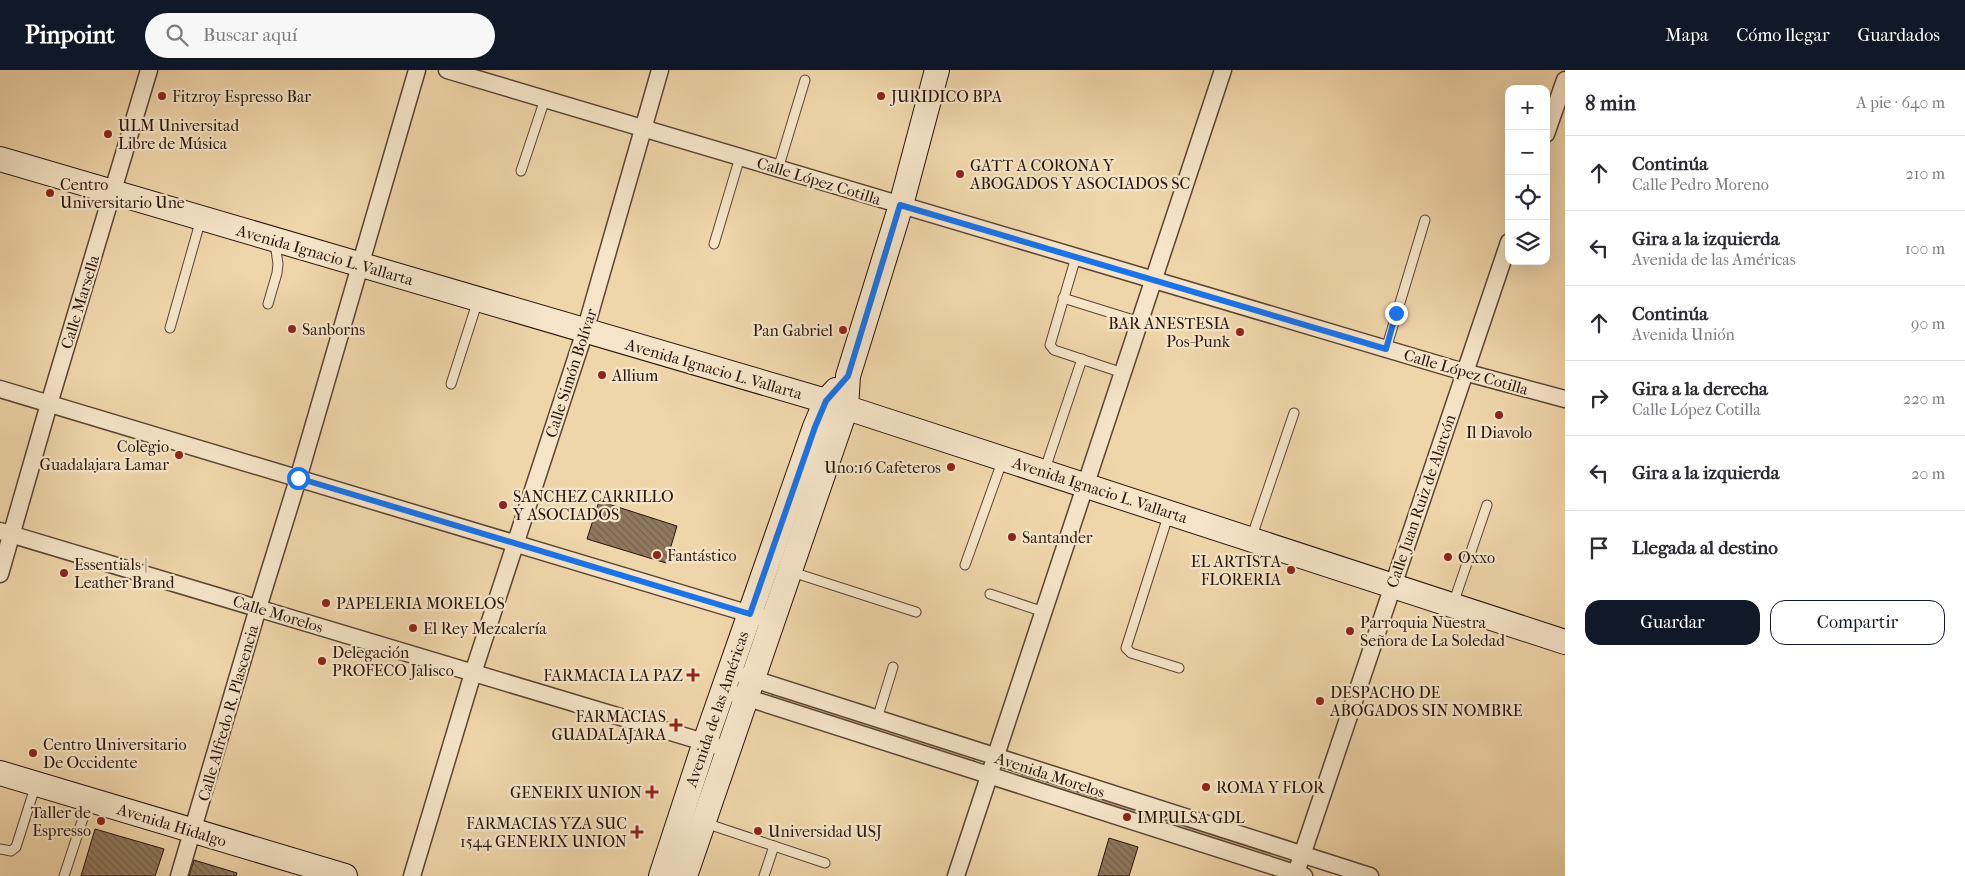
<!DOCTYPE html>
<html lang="es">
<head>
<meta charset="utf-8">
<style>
	body { margin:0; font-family:"IM FELL French Canon",serif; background:#f7f7f7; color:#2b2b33 }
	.controls { position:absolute; right:15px; top:15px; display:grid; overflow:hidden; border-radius:10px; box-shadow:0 5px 20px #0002 }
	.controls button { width:45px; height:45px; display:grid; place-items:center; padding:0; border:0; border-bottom:1px solid #e1e1e2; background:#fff; color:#2b2b33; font:25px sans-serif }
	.stop { position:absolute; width:15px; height:15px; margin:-11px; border:4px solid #1a73e8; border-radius:50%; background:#fff }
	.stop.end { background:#1a73e8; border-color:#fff; box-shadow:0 1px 5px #0008 }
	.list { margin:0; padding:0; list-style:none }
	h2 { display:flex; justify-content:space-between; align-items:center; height:65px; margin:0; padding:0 20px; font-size:21px }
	h2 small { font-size:16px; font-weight:400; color:#7c7c81 }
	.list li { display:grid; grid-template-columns:32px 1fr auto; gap:15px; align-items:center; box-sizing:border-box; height:75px; padding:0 20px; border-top:1px solid #e1e1e2 }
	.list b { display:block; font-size:19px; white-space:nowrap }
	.list p { margin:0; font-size:16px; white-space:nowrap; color:#7c7c81 }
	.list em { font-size:16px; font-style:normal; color:#7c7c81 }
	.actions { display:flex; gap:10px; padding:15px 20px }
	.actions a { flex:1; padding:11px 0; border:1px solid #111827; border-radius:15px; text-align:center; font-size:18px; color:#111827 }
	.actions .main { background:#111827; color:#fff }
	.icon { flex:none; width:28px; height:28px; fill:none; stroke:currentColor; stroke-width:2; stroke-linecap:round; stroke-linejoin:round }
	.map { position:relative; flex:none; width:1565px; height:806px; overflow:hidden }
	header { display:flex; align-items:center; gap:30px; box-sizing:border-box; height:70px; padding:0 25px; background:#111827; color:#fff }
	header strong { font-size:24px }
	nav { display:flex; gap:28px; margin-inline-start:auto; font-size:18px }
	.search { width:350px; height:45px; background:#f7f7f7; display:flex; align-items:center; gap:12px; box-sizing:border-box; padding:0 18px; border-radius:28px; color:#7c7c81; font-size:19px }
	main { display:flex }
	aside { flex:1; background:#fff }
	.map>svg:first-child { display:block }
</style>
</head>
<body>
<header>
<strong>Pinpoint</strong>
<div class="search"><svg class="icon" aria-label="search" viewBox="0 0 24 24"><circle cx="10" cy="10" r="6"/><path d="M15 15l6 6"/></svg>Buscar aquí</div>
<nav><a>Mapa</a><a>Cómo llegar</a><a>Guardados</a></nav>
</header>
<main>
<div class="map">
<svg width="1565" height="806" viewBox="0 0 1565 806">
	<defs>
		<pattern id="grass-tufts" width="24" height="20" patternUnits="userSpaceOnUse" patternTransform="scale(1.25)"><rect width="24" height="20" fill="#ceb48f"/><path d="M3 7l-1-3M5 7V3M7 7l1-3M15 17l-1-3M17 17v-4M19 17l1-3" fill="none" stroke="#b19a7a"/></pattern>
		<pattern id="building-back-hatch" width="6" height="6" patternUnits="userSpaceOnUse" patternTransform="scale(1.25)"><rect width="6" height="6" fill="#90785e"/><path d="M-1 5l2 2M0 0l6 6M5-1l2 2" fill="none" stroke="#76614c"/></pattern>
	</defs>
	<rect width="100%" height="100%" fill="#efd5aa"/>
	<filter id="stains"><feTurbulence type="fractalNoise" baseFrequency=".004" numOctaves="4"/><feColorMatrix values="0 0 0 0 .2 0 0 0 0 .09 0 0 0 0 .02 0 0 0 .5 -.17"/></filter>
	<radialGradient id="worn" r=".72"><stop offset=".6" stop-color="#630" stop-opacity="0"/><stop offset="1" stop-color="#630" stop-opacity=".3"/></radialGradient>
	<g fill="url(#grass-tufts)" stroke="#7c644d">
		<path d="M774,620L976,685L973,694L771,629Z"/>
		<path d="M1024,701L1293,787L1290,796L1021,710Z"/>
	</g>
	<g fill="url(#building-back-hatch)" stroke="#2a140b">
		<path d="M599,431L677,456L666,493L587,469Z"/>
		<path d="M95,759L164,779L155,806H81Z"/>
		<path d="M1109,768L1138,777L1129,806H1098Z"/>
		<path d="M194,790L237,803L236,806H189Z"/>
	</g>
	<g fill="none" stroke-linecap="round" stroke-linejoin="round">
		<g stroke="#5b4433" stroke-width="11">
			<g id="service">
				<path d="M778,99L805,10"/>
				<path d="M521,101L545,29"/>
				<path d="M714,174L740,87"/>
				<path d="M1076,187L1050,275L1054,280L1123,303"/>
				<path d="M1063,228L1140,252"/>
				<path d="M268,234L277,203L278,194L275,173"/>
				<path d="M170,258L201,149"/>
				<path d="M1386,279L1425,150"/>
				<path d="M451,314L478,230"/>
				<path d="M1044,402L1082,289"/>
				<path d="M1169,443L1126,578L1131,583L1179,598"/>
				<path d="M1251,469L1294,343"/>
				<path d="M965,495L1003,389"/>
				<path d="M792,502L916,542"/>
				<path d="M990,524L1044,542"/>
				<path d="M1453,534L1487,435"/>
				<path d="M877,649L893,597"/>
				<path d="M705,753L825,793"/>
				<path d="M0,779L11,781L16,777L36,714"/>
				<path d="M64,806L89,730"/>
				<path d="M764,806L774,776"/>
			</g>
		</g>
		<g stroke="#5b4433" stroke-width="19">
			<g id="minor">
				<path d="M447,0L1464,302L1565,329"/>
				<path d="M1546,64L1565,10"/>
				<path d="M0,319L760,547"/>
				<path d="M0,461L714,675"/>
				<path d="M0,504L49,334L149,0"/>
				<path d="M744,606L1370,806"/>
				<path d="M723,620L1304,806"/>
				<path d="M179,806L258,538L298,409L417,0"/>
				<path d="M412,806L473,603L585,261L660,0"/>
				<path d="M956,806L1223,0"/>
				<path d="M1295,806L1509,172"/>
			</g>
		</g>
		<g stroke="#2a140b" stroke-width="26">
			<g id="secondary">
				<path d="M0,89L826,331L1565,572"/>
				<path d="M0,703L345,806"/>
				<path d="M661,806L705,672L815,357L826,331L836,320"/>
				<path d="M685,806L838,361L846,338L848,306L901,135L937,0"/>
			</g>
		</g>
		<use href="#service" stroke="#f5e4c8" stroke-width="9"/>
		<use href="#minor" stroke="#f5e4c8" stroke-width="16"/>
		<use href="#secondary" stroke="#f5e4c8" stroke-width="24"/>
	</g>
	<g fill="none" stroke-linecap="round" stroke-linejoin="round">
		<path stroke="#1a73e8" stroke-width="6" d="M298,408L750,544L815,357L826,331L848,306L900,135L1386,279L1396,243"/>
	</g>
	<g fill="#8f2418" stroke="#f5e4c8" stroke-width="2">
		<circle cx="162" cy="26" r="5"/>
		<circle cx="881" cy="26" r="5"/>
		<circle cx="108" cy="64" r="5"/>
		<circle cx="960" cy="104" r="5"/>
		<circle cx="50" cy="123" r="5"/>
		<circle cx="292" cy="259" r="5"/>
		<circle cx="843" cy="260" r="5"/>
		<circle cx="1240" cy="262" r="5"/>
		<circle cx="602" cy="305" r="5"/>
		<circle cx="1499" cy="345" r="5"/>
		<circle cx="179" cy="385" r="5"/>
		<circle cx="951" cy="397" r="5"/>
		<circle cx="503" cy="435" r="5"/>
		<circle cx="1012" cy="467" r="5"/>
		<circle cx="657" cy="485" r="5"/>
		<circle cx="1448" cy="487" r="5"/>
		<circle cx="1291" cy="500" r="5"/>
		<circle cx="64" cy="503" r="5"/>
		<circle cx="326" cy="533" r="5"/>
		<circle cx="413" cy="558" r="5"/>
		<circle cx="1350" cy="561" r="5"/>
		<circle cx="322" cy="591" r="5"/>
		<path d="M690.5 597.5h5v5h5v5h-5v5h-5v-5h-5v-5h5z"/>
		<circle cx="1320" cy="631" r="5"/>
		<path d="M673.5 647.5h5v5h5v5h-5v5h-5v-5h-5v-5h5z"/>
		<circle cx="33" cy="683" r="5"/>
		<circle cx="1206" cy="717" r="5"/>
		<path d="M649.5 714.5h5v5h5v5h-5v5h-5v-5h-5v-5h5z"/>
		<circle cx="1127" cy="747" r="5"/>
		<circle cx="101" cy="751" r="5"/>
		<circle cx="758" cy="761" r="5"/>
		<path d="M634.5 754.5h5v5h5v5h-5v5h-5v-5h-5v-5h5z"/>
	</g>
	<g text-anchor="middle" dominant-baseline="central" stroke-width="4.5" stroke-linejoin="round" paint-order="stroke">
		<g font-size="16" fill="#2a140b" stroke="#f5e4c8" text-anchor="start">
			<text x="172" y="26">Fitzroy Espresso Bar</text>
			<text x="891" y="26">JURIDICO BPA</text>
			<text x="118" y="55">ULM Universitad<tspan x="118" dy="18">Libre de Música</tspan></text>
			<text x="970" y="95">GATT A CORONA Y<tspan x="970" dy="18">ABOGADOS Y ASOCIADOS SC</tspan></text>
			<text x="60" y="114">Centro<tspan x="60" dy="18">Universitario Une</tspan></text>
			<text x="1230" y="253" text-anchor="end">BAR ANESTESIA<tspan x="1230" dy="18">Pos-Punk</tspan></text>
			<text x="302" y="259">Sanborns</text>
			<text x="833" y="260" text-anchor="end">Pan Gabriel</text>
			<text x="612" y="305">Allium</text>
			<text x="1499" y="362" text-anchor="middle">Il Diavolo</text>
			<text x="169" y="376" text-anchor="end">Colegio<tspan x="169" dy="18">Guadalajara Lamar</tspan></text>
			<text x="941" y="397" text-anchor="end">Uno:16 Cafeteros</text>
			<text x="513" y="426">SANCHEZ CARRILLO<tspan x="513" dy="18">Y ASOCIADOS</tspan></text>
			<text x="1022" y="467">Santander</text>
			<text x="667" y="485">Fantástico</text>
			<text x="1458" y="487">Oxxo</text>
			<text x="1281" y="491" text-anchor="end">EL ARTISTA<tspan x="1281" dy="18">FLORERIA</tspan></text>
			<text x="74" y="494">Essentials |<tspan x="74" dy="18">Leather Brand</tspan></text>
			<text x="336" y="533">PAPELERIA MORELOS</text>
			<text x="1360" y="552">Parroquia Nuestra<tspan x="1360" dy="18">Señora de La Soledad</tspan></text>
			<text x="423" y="558">El Rey Mezcalería</text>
			<text x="332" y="582">Delegación<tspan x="332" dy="18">PROFECO Jalisco</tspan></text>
			<text x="683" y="605" text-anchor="end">FARMACIA LA PAZ</text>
			<text x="1330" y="622">DESPACHO DE<tspan x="1330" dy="18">ABOGADOS SIN NOMBRE</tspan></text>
			<text x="666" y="646" text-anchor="end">FARMACIAS<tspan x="666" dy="18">GUADALAJARA</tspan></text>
			<text x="43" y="674">Centro Universitario<tspan x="43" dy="18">De Occidente</tspan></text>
			<text x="1216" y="717">ROMA Y FLOR</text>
			<text x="642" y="722" text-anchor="end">GENERIX UNION</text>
			<text x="91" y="742" text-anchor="end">Taller de<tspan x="91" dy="18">Espresso</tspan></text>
			<text x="1137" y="747">IMPULSA GDL</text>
			<text x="627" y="753" text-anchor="end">FARMACIAS YZA SUC<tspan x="627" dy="18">1544 GENERIX UNION</tspan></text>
			<text x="768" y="761">Universidad USJ</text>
		</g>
		<g font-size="16" fill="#2a140b" stroke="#f5e4c8">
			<text transform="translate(819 111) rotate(17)">Calle López Cotilla</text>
			<text transform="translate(325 185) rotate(16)">Avenida Ignacio L. Vallarta</text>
			<text transform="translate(80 232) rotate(-73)">Calle Marsella</text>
			<text transform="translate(714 299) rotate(16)">Avenida Ignacio L. Vallarta</text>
			<text transform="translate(1466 302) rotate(16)">Calle López Cotilla</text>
			<text transform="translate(571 303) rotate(-72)">Calle Simón Bolívar</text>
			<text transform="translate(1100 420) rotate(18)">Avenida Ignacio L. Vallarta</text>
			<text transform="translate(1421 431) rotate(-71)">Calle Juan Ruiz de Alarcón</text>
			<text transform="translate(278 544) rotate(17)">Calle Morelos</text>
			<text transform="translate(717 639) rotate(-71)">Avenida de las Américas</text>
			<text transform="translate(228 643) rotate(-74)">Calle Alfredo R. Plascencia</text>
			<text transform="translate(1050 705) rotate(18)">Avenida Morelos</text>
			<text transform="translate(172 755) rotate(17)">Avenida Hidalgo</text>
		</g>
	</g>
	<rect width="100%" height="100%" filter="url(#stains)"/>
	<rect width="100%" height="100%" fill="url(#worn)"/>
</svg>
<div class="controls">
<button>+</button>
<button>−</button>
<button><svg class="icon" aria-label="locate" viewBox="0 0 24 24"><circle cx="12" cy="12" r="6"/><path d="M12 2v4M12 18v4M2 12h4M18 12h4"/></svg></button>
<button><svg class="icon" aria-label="layers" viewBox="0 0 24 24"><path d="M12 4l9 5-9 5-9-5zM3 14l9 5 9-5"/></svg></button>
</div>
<div class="stop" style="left:298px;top:408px"></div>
<div class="stop end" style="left:1396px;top:243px"></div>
</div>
<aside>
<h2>8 min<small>A pie · 640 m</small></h2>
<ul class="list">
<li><svg class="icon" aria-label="ahead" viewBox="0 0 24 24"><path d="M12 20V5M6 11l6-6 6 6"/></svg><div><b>Continúa</b><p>Calle Pedro Moreno</p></div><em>210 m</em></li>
<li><svg class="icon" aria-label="left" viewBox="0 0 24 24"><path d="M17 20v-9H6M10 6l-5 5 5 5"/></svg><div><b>Gira a la izquierda</b><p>Avenida de las Américas</p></div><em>100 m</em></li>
<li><svg class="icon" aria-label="ahead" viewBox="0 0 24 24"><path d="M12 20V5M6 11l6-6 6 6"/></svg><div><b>Continúa</b><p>Avenida Unión</p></div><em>90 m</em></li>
<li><svg class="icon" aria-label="right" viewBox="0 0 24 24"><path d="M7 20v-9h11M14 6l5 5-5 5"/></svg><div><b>Gira a la derecha</b><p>Calle López Cotilla</p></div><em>220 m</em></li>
<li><svg class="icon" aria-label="left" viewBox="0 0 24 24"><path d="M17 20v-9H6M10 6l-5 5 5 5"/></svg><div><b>Gira a la izquierda</b></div><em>20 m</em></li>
<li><svg class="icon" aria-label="arrive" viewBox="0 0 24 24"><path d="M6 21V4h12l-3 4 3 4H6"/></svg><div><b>Llegada al destino</b></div></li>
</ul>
<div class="actions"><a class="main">Guardar</a><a>Compartir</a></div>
</aside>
</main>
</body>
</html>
